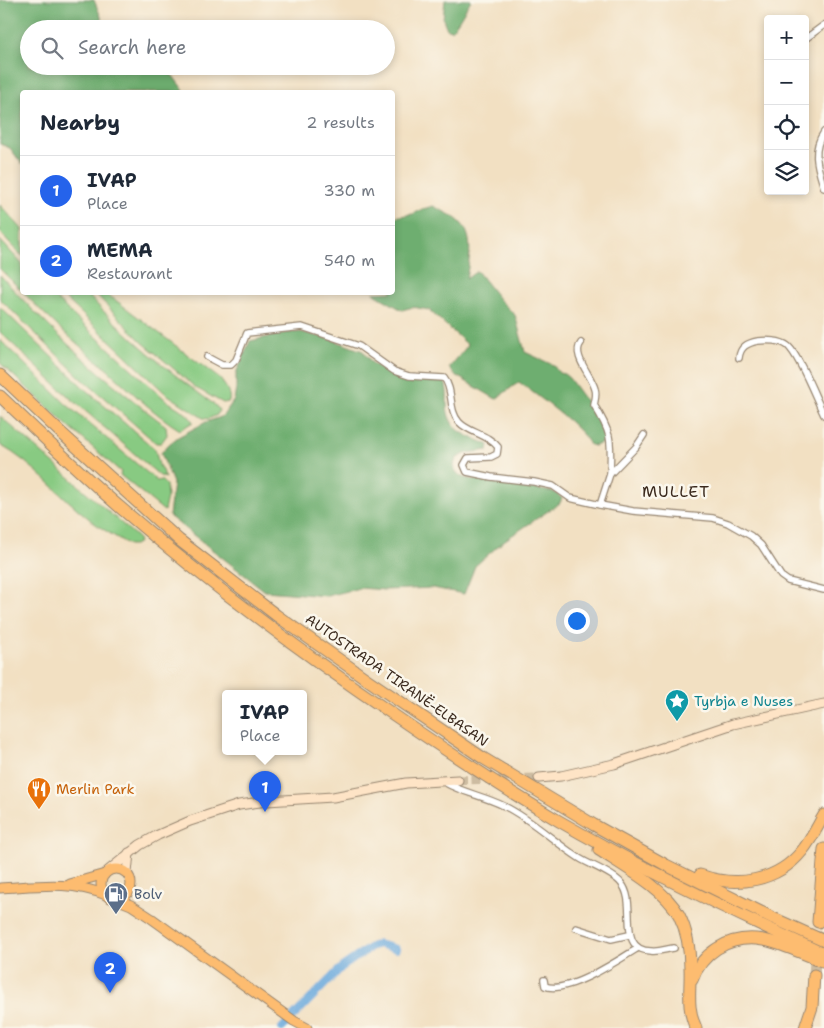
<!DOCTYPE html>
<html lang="en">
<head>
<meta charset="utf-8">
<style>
	body { margin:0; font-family:"Shantell Sans",sans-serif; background:#f2f2f3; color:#1f2937 }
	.controls { position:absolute; right:15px; top:15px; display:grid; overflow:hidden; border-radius:5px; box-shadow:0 2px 8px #0003 }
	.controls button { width:45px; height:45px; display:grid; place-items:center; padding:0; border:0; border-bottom:1px solid #e0e1e3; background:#fff; color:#1f2937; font:25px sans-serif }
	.you { position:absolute; left:576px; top:620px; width:18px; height:18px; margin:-12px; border:4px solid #fff; border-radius:50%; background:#1a73e8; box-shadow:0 0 0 8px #1a73e833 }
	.badge { display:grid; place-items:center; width:32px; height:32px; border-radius:50%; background:#2563eb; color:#fff; font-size:16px; font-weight:700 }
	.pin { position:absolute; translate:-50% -41px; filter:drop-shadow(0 1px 2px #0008) }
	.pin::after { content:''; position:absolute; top:26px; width:18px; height:15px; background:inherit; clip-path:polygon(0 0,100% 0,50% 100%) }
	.popup { position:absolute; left:222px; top:690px; width:85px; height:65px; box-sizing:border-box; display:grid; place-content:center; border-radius:5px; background:#fff; filter:drop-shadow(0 1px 4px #0005); font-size:16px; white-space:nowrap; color:#747a83 }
	.popup b { font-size:19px; color:#1f2937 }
	.popup::after { content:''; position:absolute; left:50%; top:100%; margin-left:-10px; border:10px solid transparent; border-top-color:#fff }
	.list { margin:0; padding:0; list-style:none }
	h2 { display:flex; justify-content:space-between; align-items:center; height:65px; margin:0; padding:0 20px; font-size:21px }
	h2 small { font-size:16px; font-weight:400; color:#747a83 }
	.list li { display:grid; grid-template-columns:32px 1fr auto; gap:15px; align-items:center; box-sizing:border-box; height:70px; padding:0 20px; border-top:1px solid #e0e1e3 }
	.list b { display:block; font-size:19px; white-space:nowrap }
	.list p { margin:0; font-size:16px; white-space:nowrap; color:#747a83 }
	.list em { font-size:16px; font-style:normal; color:#747a83 }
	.icon { flex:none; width:28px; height:28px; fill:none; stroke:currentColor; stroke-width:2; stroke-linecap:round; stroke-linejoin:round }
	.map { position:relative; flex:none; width:824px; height:1028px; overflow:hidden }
	.search { position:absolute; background:#fff; box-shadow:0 2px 8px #0003; left:20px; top:20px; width:375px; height:55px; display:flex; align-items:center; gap:12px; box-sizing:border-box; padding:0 18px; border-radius:28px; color:#747a83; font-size:19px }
	.panel { position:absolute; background:#fff; box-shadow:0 2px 8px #0003; left:20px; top:90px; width:375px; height:205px; border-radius:5px }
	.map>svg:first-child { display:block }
</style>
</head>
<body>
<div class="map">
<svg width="824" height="1028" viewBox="0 0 824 1028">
	<rect width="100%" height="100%" fill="#fbf7ec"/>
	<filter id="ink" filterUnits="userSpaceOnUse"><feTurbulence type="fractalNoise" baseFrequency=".02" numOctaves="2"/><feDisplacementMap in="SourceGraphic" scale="10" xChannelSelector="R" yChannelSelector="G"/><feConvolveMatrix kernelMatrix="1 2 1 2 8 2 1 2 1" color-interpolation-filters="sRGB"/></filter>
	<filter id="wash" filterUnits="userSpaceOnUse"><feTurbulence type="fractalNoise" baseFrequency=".0096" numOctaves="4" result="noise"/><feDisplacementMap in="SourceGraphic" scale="20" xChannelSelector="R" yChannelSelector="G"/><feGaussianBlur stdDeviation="1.12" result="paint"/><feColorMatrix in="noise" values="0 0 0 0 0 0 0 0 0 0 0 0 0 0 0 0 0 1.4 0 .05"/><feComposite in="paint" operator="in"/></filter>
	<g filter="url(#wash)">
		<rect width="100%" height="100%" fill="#f2e0c2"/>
		<g fill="#88ca82" stroke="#627a50">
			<path d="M0,205L22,229V256L0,232Z"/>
			<path d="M0,240L22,264V291L0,269Z"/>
			<path d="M0,275C50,331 106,381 166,426L167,435L161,443H156L79,376L0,299Z"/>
			<path d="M24,293H50C88,330 127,365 166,400C175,407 188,412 193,422L180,430C154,414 132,392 109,371C80,346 50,321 24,293Z"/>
			<path d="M60,293H86C125,335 169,372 215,405L219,410L217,415L208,419L203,418L165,393Z"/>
			<path d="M95,293H104L114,299L220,379C225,386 231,392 229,402L223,403L196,388L167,363L141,341Z"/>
			<path d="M0,307L87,391L155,449L159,465L166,478L160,476L59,388L0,332Z"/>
			<path d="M0,340L66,404L157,481L161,480L166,485L167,497L164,511L120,475L121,472L68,426L0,363Z"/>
			<path d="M0,416L137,537L139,542L134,545H129C115,536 99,528 87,517C57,493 33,463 0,445Z"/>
		</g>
		<g fill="#6eae70" stroke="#546c47">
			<path d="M0,0H94L106,29H29V66H156L173,76L185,92H22V164L10,148L0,144Z"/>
			<path d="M445,0H471L459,20L452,30L447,29L443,19Z"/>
			<path d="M433,206C442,211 453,215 460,222C475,237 469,261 466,279L477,271L499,299L515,315L525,352L553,365L559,373L564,374L569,378L598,418L606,434L604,442L595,446L590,445C581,426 537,396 519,382L496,399L455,375L449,368L468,345L429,310L413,307L402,310L373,293L392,292L393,217L413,214L423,209Z"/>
			<path d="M301,332L333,340L363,351L372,363L395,377L415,381L445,382C448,391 447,395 447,405C448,432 469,436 489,445L488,450L467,453L457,458C451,467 455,473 464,478L554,492L562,498L560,503L505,540L475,566L464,594L433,588L385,590L360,588L327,596L265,591L169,516L173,483L161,453L169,444L178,437L206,422L221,417L225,413L234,400L236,389V373L250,341L286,333Z"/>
		</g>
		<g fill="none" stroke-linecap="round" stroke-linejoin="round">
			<path stroke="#69a8dc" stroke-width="8" d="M282,1028L342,967L371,947L378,944L396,949"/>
		</g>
	</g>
	<g filter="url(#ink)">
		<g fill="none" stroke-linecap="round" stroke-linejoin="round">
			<path stroke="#cdbca1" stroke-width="9" stroke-dasharray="9 4.5" stroke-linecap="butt" d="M458,780L539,778"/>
			<path stroke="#cdbca1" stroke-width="11" stroke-dasharray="11 5.5" stroke-linecap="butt" d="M814,975L818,922"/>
			<g stroke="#968570" stroke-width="8">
				<g id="street">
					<path d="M805,39L824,25"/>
					<path d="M824,132C811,151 818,168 824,188"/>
					<path d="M581,343C571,355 592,376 595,389C597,394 595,400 594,405C613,435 611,441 610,474"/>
					<path d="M207,357L222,365H231L236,360L247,333L302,327L359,346L394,371L409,376L444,378C454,390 448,410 459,422C469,433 488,434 498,447L497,454L491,457L468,458L464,465L467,472L491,477L534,482L553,486L570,498L600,505L633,511L713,518L728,523L751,536L761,545L781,576L788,581L824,590"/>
					<path d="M739,358C740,347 747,343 758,341C766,340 781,340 788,346C800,357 816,399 824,415"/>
					<path d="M600,505L610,474L636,447L644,435"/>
					<path d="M444,782C463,793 484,796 504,806C531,819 553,841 579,858C590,865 613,873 621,883C639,903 615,950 651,951C659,952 666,949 674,948"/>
					<path d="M576,928L611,939L629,935"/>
					<path d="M544,980L545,986C566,995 619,960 638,948"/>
				</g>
			</g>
			<g stroke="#968570" stroke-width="11">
				<g id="secondary">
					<path d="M539,778L561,776L614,764L733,724L824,704"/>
					<path d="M108,871L140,845L158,835L190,821L239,805L267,801L333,797L406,783L458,780"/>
					<path d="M127,873L129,853"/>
				</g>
			</g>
			<g stroke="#968570" stroke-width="11">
				<g id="primary">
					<circle cx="116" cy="884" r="15"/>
					<path d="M70,884L105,874"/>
					<path d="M0,888C38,886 69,880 106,895"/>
					<path d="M116,899L131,905L151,918L294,1021L307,1028"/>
				</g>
			</g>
			<g stroke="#968570" stroke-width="13">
				<g id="highway">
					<path d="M0,375L58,430L179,540L276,615L368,680L483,758L594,825L666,865L773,918L824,941"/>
					<path d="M0,396C40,434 80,473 122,509C208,583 300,651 394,715C448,752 503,788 559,821C644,870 734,913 824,954"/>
					<path d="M599,850C625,867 664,888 679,915C687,931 690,951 690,968C691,989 686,1008 696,1028"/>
					<path d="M700,875C736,888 777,882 802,851C811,840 817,827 824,815"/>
					<path d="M818,922L824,849"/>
					<path d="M692,980C702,953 727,937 756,939C778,941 801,953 822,961"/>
					<path d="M805,1028L812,1007L814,975"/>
				</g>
			</g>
			<use href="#street" stroke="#fff" stroke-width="5.5"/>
			<use href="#secondary" stroke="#fee4c6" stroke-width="9"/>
			<use href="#primary" stroke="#fdbc70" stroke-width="9"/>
			<use href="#highway" stroke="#fdbc70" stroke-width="11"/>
		</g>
	</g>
	<defs>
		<g id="sight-pin" transform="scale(1.25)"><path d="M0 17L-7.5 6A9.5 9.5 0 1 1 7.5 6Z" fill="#0f9aa8" stroke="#fbf7ec"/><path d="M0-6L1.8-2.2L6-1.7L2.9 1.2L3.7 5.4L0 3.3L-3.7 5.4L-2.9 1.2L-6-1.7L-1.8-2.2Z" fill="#fff"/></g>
		<g id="restaurant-pin" transform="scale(1.25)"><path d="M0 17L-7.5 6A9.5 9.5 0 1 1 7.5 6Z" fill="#e8710a" stroke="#fbf7ec"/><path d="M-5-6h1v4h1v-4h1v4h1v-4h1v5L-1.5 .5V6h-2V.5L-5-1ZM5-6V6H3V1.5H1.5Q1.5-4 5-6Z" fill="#fff"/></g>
		<g id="fuel-pin" transform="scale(1.25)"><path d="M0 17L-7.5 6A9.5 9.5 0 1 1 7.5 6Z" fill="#5c6f8a" stroke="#fbf7ec"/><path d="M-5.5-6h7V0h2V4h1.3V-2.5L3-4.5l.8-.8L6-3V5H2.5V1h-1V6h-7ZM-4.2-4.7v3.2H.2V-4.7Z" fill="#fff"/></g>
	</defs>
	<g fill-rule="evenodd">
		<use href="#sight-pin" x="677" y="701"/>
		<use href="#restaurant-pin" x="39" y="789"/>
		<use href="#fuel-pin" x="116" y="894"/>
	</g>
	<g text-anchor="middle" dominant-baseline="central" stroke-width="5" stroke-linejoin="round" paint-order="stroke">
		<g font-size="14" fill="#3b2a1e" stroke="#fbf7ec">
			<text transform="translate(397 680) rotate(35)">AUTOSTRADA TIRANË-ELBASAN</text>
		</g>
		<g font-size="14" fill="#0d838f" stroke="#fbf7ec" text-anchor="start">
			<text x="694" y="701">Tyrbja e Nuses</text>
		</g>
		<g font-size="14" fill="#c56008" stroke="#fbf7ec" text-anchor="start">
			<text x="56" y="789">Merlin Park</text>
		</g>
		<g font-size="14" fill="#4e5e75" stroke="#fbf7ec" text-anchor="start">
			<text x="134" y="894">Bolv</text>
		</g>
		<g font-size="16" letter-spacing="1" fill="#3b2a1e" stroke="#fbf7ec">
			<text x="676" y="491">MULLET</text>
		</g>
	</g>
</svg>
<div class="controls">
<button>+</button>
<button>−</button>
<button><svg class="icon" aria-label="locate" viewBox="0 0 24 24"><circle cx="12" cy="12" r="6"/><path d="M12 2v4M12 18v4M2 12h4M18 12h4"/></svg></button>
<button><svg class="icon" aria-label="layers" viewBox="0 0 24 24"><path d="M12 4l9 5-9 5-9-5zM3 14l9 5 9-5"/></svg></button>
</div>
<div class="you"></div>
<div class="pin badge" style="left:265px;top:812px">1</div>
<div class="popup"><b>IVAP</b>Place</div>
<div class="pin badge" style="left:110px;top:993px">2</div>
<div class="search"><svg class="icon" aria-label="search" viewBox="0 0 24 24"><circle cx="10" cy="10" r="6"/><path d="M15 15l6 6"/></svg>Search here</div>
<section class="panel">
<h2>Nearby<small>2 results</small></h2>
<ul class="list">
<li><span class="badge">1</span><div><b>IVAP</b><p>Place</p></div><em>330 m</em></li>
<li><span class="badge">2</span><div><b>MEMA</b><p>Restaurant</p></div><em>540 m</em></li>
</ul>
</section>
</div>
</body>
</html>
